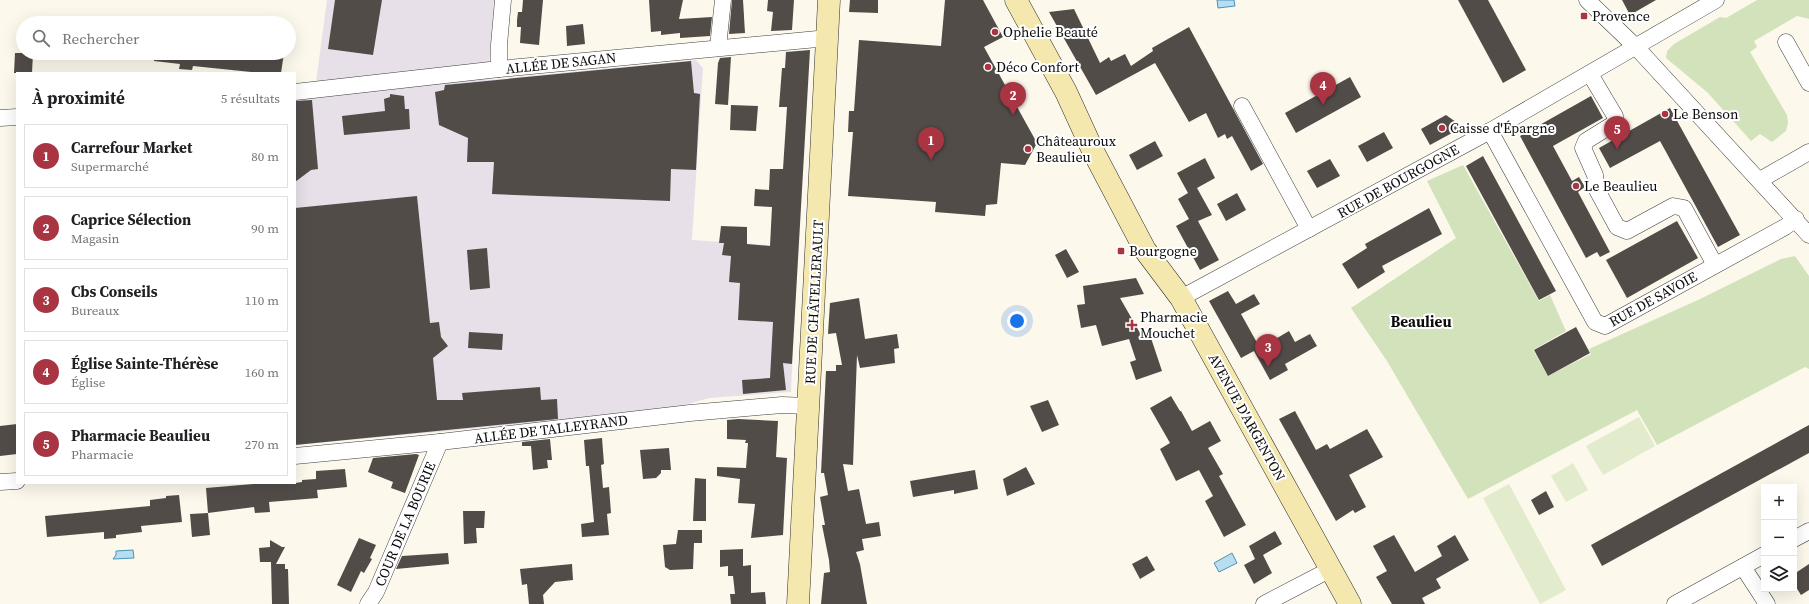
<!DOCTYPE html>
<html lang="fr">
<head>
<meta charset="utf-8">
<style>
	body { margin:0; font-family:"Source Serif 4",serif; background:#f2f2f2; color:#202124 }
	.controls { position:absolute; right:12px; bottom:12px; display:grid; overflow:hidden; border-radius:0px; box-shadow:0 4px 16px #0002 }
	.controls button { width:36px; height:36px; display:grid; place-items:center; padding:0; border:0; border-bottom:1px solid #e0e0e0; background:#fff; color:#202124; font:20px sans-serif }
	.you { position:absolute; left:1017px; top:321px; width:14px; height:14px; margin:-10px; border:3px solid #fff; border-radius:50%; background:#1a73e8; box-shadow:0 0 0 6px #1a73e833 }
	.badge { display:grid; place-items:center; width:26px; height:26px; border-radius:50%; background:#a93542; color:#fff; font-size:13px; font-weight:700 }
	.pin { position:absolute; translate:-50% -33px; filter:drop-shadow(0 1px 2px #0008) }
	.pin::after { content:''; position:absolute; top:21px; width:14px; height:12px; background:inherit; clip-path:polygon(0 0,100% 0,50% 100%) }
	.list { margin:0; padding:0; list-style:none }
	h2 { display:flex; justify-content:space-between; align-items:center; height:52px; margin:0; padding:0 16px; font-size:17px }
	h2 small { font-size:13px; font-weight:400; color:#757577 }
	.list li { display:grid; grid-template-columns:26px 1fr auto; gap:12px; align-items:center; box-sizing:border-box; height:64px; margin:0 8px 8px; padding:0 8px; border:1px solid #e0e0e0; border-radius:0px }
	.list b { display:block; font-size:15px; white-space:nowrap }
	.list p { margin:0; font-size:13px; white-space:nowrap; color:#757577 }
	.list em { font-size:13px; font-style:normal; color:#757577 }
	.icon { flex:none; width:22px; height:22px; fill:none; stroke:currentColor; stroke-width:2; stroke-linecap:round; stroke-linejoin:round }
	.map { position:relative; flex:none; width:1809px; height:604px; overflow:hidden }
	.search { position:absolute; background:#fff; box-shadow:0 4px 16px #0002; left:16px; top:16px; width:280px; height:44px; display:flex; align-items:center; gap:10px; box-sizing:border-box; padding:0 14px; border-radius:22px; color:#757577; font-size:15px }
	.panel { position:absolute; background:#fff; box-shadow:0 4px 16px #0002; left:16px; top:72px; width:280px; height:412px; border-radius:0px }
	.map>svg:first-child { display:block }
</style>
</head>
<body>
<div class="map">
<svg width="1809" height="604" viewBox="0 0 1809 604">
	<rect width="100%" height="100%" fill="#fdf8ec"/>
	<path fill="#e8e0e9" d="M327,0H494L488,80L696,60L703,68L692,240L798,247L791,392L709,398L664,411L295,445V97L316,82Z"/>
	<g fill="#d2e2ba">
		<path d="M1757,0H1809V19L1797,16L1754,41L1757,47L1750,52L1787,115L1788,123L1786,131L1772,142L1760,134L1751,141L1708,93L1666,58L1667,51L1674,44L1720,17L1726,18Z"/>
		<path d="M1463,165L1539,301L1550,295L1566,331L1533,350L1548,376L1591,354L1589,349L1698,300L1781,259L1795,256L1809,276V369L1805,367L1657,445L1637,410L1468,499L1387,361L1351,308L1456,238L1427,181Z"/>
	</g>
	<g fill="#e2ebcb">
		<path d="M1639,417L1655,446L1603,475L1586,446Z"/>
		<path d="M1573,463L1588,490L1566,502L1551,476Z"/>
		<path d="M1509,484L1566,590L1540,604L1483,498Z"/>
	</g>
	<g fill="#b7ddee" stroke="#4794bb">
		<path d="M1217,0H1234L1235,6L1218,8Z"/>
		<path d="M133,550L134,558L113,559L116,555V551Z"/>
		<path d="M1232,553L1237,563L1219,572L1214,563Z"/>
	</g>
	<g fill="#524c49">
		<path d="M335,0H382L373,55L328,49Z"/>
		<path d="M523,0H543L539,45L520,43L521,27H517V20L518,12H522Z"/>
		<path d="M649,0H683L679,19L712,17L710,36L680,38V33L661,35V31L651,32Z"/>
		<path d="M732,0H743L745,33L729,34Z"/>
		<path d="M768,0H794L792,30L771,31L773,12L767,11Z"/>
		<path d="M850,0H878V13L849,12Z"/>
		<path d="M945,0H983L1003,37L984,47L1037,143L1025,165L1001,163L997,204L986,205L985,216L935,212L936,202L848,196L853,132H848L849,111H854L859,40L941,46Z"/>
		<path d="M1458,0H1488L1526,70L1503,83Z"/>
		<path d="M1622,0H1656L1630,15Z"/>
		<path d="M1074,9L1100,63L1109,57L1111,61L1125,54L1131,66L1153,51L1152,48L1189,27L1263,164L1251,171L1232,136L1227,139L1225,134L1218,138L1206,113L1189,122L1155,63L1096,95L1049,12Z"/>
		<path d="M583,24L585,44L567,46L566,26Z"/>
		<path d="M810,50L792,364L783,363L786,390L743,394L742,380L770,378L773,322L738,320L740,283L729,282L731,256L722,255L724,243H719L721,226L747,227V244L770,246L772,207L754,206L755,189L769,190L770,169H783L787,107H779L782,68H785L786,52Z"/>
		<path d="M15,53H33L32,73H14Z"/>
		<path d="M155,53H284L281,73H262L193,66L192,70L179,69L180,64L154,61Z"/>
		<path d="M731,57L728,105L715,104L718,63L720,58Z"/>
		<path d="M691,61L694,93L700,94L696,170L671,169L670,201L492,194L494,162H467L468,138L439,125L435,92L444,90L445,85Z"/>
		<path d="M1350,77L1361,97L1296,133L1285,113Z"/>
		<path d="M390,94L404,96L405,109H409L410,129L344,135L342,116L385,111L384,99L390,97Z"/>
		<path d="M1591,96L1603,118L1553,146L1572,181L1579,177L1585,187L1578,192L1610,252L1600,257L1597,252L1586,258L1520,136Z"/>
		<path d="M312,100L318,169L311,170L295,182V101Z"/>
		<path d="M731,105L758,106L756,131L730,130Z"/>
		<path d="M1670,108L1740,235L1718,247L1660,141L1610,168L1599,148Z"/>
		<path d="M1446,115L1463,127L1430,145L1421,129Z"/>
		<path d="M1384,132L1393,148L1367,162L1358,146Z"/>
		<path d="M1155,141L1163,156L1137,170L1129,155Z"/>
		<path d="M1483,156L1556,291L1539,300L1466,166Z"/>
		<path d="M1205,158L1215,178L1197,188L1212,215L1198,221L1219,260L1200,270L1176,226L1189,219L1178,199L1188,193L1177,173Z"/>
		<path d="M1330,159L1340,176L1317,188L1307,171Z"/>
		<path d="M1237,193L1246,210L1226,221L1217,204Z"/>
		<path d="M417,196L430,323L439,322L441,337L448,346L433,358L437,400H463L462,393L540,387L541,400L557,399L558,419L295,445V208Z"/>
		<path d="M1429,208L1442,234L1382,266L1385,272L1358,289L1342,264L1367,248L1365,244Z"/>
		<path d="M1677,221L1698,258L1627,298L1606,260Z"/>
		<path d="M487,248L490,288L470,290L467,250Z"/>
		<path d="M1066,249L1079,272L1067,278L1055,255Z"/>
		<path d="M1136,278L1144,294L1120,298L1144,340L1151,338L1162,371L1136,380L1130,362L1136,360L1129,339L1102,346L1096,325L1081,328L1077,305L1085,304L1083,286Z"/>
		<path d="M1228,291L1236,304L1254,294L1260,304L1241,314L1260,348L1289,331L1295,342L1310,334L1317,346L1285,364L1288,370L1270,380L1254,351L1241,358L1209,301Z"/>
		<path d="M859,298L865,339L897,334L899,348L894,349L895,363L860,368L857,355L853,465L843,464L848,491L859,489L866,524L879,522L881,536L862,539L864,550L856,552L860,564L867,604H821L824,573L830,572L829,560L822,525H825L820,497L828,495L824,473H821L826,371H836V365H842L836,333L828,334L830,303Z"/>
		<path d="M1576,327L1590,353L1548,376L1534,350Z"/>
		<path d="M469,332L503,334L502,350L468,348Z"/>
		<path d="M1171,396L1180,411H1181L1192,431L1210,421L1221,441L1208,448L1223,474L1219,476L1246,525L1224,537L1205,501L1213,496L1199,470L1176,481L1160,449L1170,443L1150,408Z"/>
		<path d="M1048,400L1059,425L1042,432L1030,406Z"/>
		<path d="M1295,411L1316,450L1327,444L1330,449L1367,429L1383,457L1349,475L1366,507L1355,513L1353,510L1336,521L1279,419Z"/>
		<path d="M738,419L778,421L776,457L787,458L783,535L751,538L755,504L738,503L740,479L717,476V467L746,468L748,443H745L746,440L727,439V420Z"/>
		<path d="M17,424V454L0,456V426Z"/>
		<path d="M1809,425V453L1602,566L1591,545Z"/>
		<path d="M602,438L604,464L601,465L603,488L609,487L611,513L607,514L609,535L582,537L581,524L594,522L589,466H586L584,440Z"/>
		<path d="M550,439L552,460H547L548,468L533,470L531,446H522V442Z"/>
		<path d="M669,448L671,470H661V473L656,478L643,479L640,450Z"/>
		<path d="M416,454L419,455L405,493L391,488L393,482L368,472L373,458Z"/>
		<path d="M1026,467L1035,484L1007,496L1003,479Z"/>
		<path d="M345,469L347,487L317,490L318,498L269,502L270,512L255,513L254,507L208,513L206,488L264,483H295L302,482V480L316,479V471Z"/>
		<path d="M975,470L978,489L954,494V490L913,497L910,481Z"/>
		<path d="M695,478L706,479V521H693Z"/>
		<path d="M1546,491L1554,507L1539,515L1531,500Z"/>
		<path d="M179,495L182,522L141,526L142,532L116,535V538L104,539V532L47,537L45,516L150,506V500L166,498V496Z"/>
		<path d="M463,511H485L484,528H476L477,543L464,544Z"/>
		<path d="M208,513L210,535L192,537L190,514Z"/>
		<path d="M678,530H702V543H694L693,569L670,570L665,567L663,545L676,544Z"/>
		<path d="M1275,531L1282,544L1263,555L1272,573L1254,584L1244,565L1255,559L1249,546Z"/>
		<path d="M1394,535L1415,572L1442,556L1437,546L1455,535L1469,560L1436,579L1441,588L1422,598L1425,604H1392L1376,577L1387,571L1373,546Z"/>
		<path d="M359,538L376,545L370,558L372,559L364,573L361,571L351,592L337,585Z"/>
		<path d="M270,540L282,547H285L276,564H285V569H288L289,604H272L271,562H260L259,548L270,547Z"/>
		<path d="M743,549V566L751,565V593L765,592L766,604H731L730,594H735L733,576H728V566L720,567V550Z"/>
		<path d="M448,553L449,564L396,569L402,556Z"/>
		<path d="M1147,556L1155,570L1140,579L1132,564Z"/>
		<path d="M572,564L573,580L555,582L543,595L544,604H529L527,584L522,585L520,569Z"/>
		<path d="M1809,564V590L1801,595L1794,584V574Z"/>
	</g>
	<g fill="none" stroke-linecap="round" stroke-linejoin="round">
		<g stroke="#3e3e3e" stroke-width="17">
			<g id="street">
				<path d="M1587,0L1636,47L1809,235"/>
				<path d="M1786,42L1809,83"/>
				<path d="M718,47L723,0"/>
				<path d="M499,69V45L503,0"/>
				<path d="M1590,74L1615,116V123L1586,141L1583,148L1595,175L1597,190L1617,227L1627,231L1673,206L1684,208L1715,265"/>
				<path d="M295,92L499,69L828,38"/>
				<path d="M1242,106L1309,229"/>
				<path d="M0,118L17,117"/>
				<path d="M1490,131L1595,322L1605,326L1785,227L1796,219"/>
				<path d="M1760,180L1809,152"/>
				<path d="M1181,298L1490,131L1716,0"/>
				<path d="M295,456L440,442L690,413L782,405L808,406"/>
				<path d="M0,482L17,481"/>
				<path d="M1794,539L1809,531"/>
				<path d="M1743,567L1767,604"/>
				<path d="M368,604L376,592L440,442"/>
				<path d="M1264,604L1331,569"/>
				<path d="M1675,604L1764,555"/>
			</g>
		</g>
		<g stroke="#2d2d2d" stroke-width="23">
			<g id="secondary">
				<path d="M1016,0L1066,92L1094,153L1145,250L1181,298L1350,604"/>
				<path d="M798,604L829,0"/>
			</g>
		</g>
		<use href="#street" stroke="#fff" stroke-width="16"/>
		<use href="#secondary" stroke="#f5e8af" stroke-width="22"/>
	</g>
	<g fill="#a93542" stroke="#fff" stroke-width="1.5">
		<rect x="1580" y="12" width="8" height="8" rx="2"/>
		<circle cx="995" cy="32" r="4"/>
		<circle cx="988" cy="67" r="4"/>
		<circle cx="1665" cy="114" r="4"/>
		<circle cx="1442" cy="128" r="4"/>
		<circle cx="1028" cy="149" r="4"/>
		<circle cx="1576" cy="186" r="4"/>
		<rect x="1117" y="247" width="8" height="8" rx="2"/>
		<path d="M1130 319h4v4h4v4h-4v4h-4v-4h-4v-4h4z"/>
	</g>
	<g text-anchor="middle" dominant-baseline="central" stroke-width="4" stroke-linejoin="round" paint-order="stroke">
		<g font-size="14" fill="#0b0b0b" stroke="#fff" text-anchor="start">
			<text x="1592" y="16">Provence</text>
			<text x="1003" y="32">Ophelie Beauté</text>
			<text x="996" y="67">Déco Confort</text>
			<text x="1673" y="114">Le Benson</text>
			<text x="1450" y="128">Caisse d'Épargne</text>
			<text x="1036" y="141">Châteauroux<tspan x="1036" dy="16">Beaulieu</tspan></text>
			<text x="1584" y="186">Le Beaulieu</text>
			<text x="1129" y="251">Bourgogne</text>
			<text x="1140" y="317">Pharmacie<tspan x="1140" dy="16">Mouchet</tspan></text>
		</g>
		<g font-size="14" fill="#0b0b0b" stroke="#fff">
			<text transform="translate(561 63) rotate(-6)">ALLÉE DE SAGAN</text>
			<text transform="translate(1398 181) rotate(-29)">RUE DE BOURGOGNE</text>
			<text transform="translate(1653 299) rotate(-29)">RUE DE SAVOIE</text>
			<text transform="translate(814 302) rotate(-87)">RUE DE CHÂTELLERAULT</text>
			<text transform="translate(1247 417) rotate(61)">AVENUE D'ARGENTON</text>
			<text transform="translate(551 429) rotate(-7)">ALLÉE DE TALLEYRAND</text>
			<text transform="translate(405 524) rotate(-67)">COUR DE LA BOURIE</text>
		</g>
		<g font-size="15" font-weight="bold" fill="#0b0b0b" stroke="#fff">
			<text x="1421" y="321">Beaulieu</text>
		</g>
	</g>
</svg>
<div class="controls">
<button>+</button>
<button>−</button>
<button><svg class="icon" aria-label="layers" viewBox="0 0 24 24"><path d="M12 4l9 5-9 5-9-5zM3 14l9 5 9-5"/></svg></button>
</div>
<div class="you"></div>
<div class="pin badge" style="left:931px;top:160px">1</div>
<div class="pin badge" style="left:1013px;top:115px">2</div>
<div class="pin badge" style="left:1268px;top:367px">3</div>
<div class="pin badge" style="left:1323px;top:105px">4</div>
<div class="pin badge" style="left:1617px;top:149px">5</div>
<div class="search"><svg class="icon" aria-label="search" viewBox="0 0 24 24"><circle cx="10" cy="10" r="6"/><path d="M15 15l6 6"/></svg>Rechercher</div>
<section class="panel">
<h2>À proximité<small>5 résultats</small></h2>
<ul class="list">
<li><span class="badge">1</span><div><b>Carrefour Market</b><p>Supermarché</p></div><em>80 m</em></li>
<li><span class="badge">2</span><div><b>Caprice Sélection</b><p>Magasin</p></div><em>90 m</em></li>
<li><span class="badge">3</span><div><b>Cbs Conseils</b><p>Bureaux</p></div><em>110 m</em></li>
<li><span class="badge">4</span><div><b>Église Sainte-Thérèse</b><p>Église</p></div><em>160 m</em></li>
<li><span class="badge">5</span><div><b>Pharmacie Beaulieu</b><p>Pharmacie</p></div><em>270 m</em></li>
</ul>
</section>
</div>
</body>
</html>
